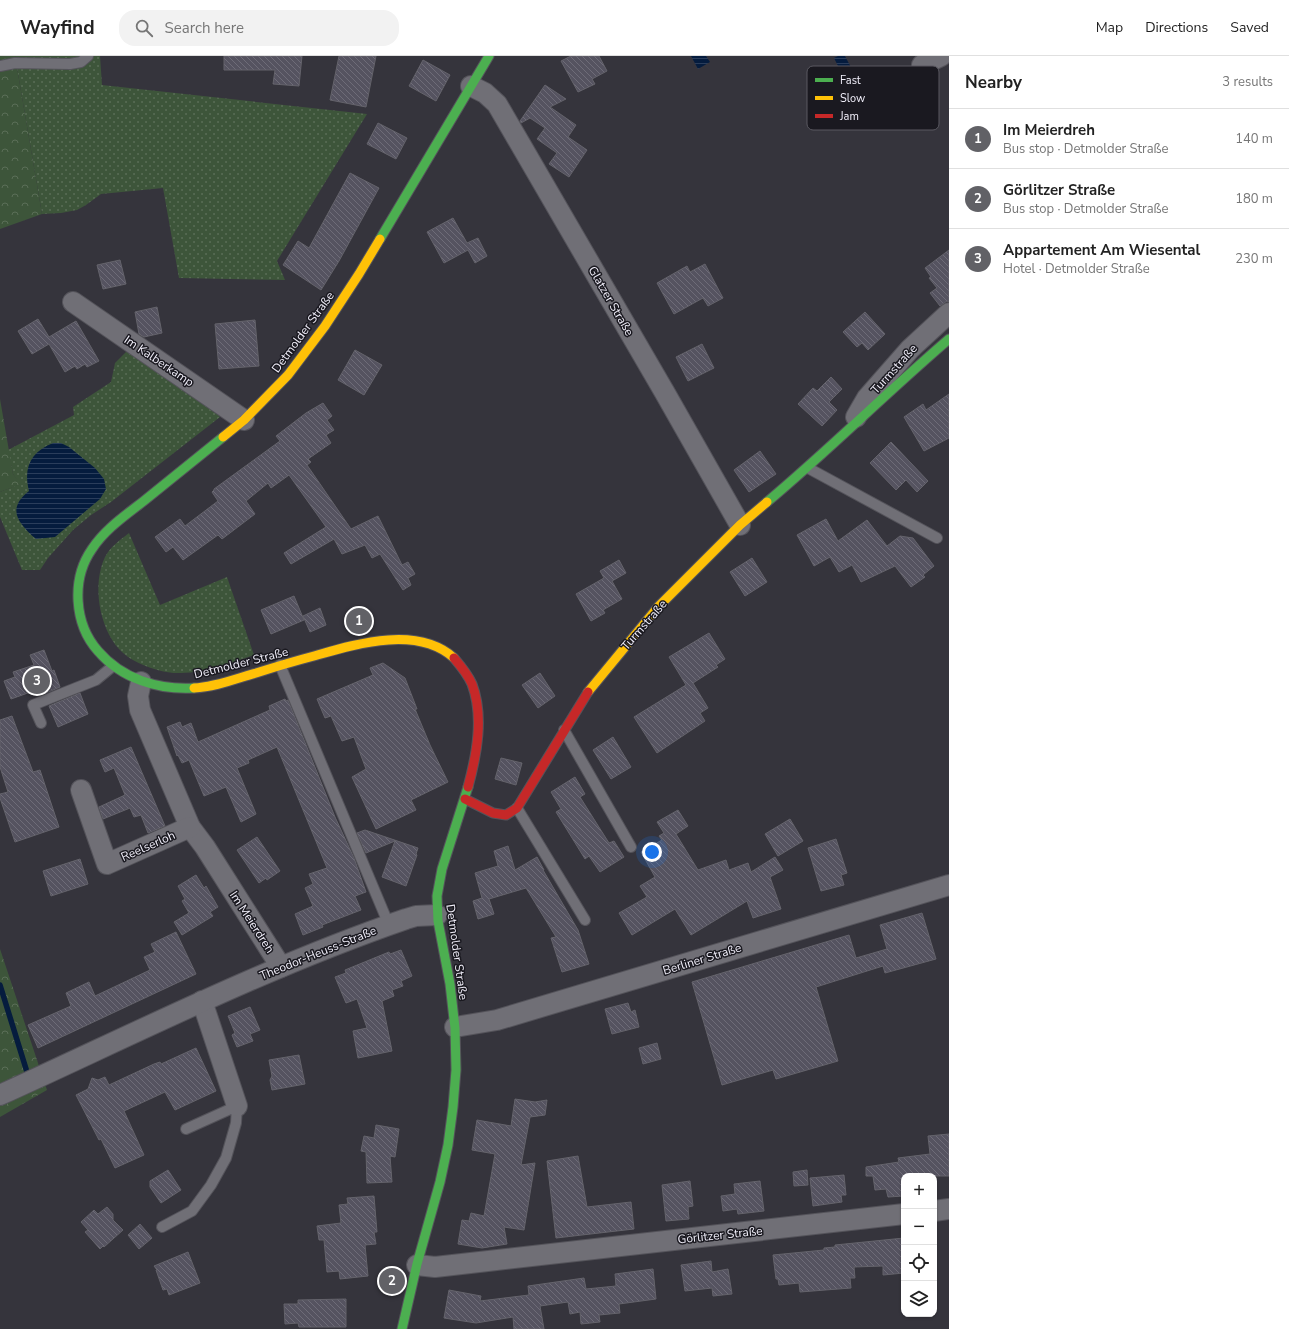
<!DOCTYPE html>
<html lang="en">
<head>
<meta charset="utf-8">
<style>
	body { margin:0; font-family:"Nunito Sans",sans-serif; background:#f2f2f2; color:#222 }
	.controls { position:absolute; right:12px; bottom:12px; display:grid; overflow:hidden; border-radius:8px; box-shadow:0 1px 3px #0004 }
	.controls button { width:36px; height:36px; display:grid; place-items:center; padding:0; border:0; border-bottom:1px solid #e0e0e0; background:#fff; color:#222; font:20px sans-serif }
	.you { position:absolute; left:652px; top:796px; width:14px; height:14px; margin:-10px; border:3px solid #fff; border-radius:50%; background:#1a73e8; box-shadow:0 0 0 6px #1a73e833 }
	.badge { display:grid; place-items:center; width:26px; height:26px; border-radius:50%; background:#616166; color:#fff; font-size:13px; font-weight:700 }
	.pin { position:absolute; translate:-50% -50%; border:2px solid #fff; box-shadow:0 1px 4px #0006 }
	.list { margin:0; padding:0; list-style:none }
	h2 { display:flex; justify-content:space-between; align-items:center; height:52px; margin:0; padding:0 16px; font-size:17px }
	h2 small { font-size:13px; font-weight:400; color:#767676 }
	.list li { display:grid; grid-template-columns:26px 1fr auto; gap:12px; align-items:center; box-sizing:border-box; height:60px; padding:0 16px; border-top:1px solid #e0e0e0 }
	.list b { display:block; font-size:15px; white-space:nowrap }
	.list p { margin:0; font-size:13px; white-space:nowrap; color:#767676 }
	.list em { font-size:13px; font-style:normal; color:#767676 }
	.icon { flex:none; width:22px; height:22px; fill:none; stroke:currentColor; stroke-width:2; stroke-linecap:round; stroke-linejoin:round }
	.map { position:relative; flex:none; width:949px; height:1273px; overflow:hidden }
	header { display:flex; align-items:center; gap:24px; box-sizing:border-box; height:56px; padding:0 20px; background:#fff; border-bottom:1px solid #e0e0e0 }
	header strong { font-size:19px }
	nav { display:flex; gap:22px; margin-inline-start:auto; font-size:14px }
	.search { width:280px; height:36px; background:#f2f2f2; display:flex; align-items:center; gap:10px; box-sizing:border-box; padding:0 14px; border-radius:16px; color:#767676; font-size:15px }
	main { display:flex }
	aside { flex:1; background:#fff }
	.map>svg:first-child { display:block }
</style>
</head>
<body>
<header>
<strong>Wayfind</strong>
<div class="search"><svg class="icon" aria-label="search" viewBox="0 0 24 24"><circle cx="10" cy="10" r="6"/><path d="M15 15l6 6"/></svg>Search here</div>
<nav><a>Map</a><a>Directions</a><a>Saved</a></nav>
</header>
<main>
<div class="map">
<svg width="949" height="1273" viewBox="0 0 949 1273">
	<defs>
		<pattern id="grass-dots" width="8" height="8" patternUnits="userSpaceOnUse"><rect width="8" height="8" fill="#3d553a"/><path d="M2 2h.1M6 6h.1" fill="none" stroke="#5a6e57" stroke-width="1.8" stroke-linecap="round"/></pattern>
		<pattern id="park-crowns" width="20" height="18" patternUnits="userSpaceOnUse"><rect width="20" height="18" fill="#3d553a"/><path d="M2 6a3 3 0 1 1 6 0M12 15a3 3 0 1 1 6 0" fill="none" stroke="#5a6e57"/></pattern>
		<pattern id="water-rules" width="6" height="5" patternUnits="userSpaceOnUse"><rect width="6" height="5" fill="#051c3e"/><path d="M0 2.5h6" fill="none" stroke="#2a3d5b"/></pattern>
		<pattern id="building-back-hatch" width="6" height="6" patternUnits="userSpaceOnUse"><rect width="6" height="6" fill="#555360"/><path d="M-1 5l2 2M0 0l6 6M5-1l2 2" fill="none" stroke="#6e6c78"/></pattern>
	</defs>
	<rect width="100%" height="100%" fill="#35343c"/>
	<g fill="url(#grass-dots)">
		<path d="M15,0H100L102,29L367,58L277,205L285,224L179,222L163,132L101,138L86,149L77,154L61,157L42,158Z"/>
		<path d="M131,291L210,349L220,361L111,446L91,459L73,474L48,502L40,514H22L0,461V436L20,428L13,418L8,394L74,359L73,351L111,326L115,307Z"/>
		<path d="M129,477L160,549L227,521L254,599C230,607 204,618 177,617C160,617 131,607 119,593C99,571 92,528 105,501C110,491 120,484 129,477Z"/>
	</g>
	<g fill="url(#park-crowns)">
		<path d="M0,0H15L42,158L0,173Z"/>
		<path d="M0,343L13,418L21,428L0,436Z"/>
		<path d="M0,893L47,1034L0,1061Z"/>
	</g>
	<g fill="url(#water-rules)">
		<path d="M691,0H706L710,6L698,13Z"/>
		<path d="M838,0H845L854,17L844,22L834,2Z"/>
		<path d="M53,387H61L69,391L95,412L104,423L106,433L100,443L55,481L36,483C18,467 6,453 29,435C23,411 31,396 53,387Z"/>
	</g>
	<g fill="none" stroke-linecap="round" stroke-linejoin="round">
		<path stroke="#051c3e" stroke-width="5.5" d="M0,929L27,1016"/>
	</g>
	<g fill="url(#building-back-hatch)" stroke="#64636b">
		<path d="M224,0H302L299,30L273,28L275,14H224Z"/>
		<path d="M339,0H376L366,51L330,44Z"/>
		<path d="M571,0H599L607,15L592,23L595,28L578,36L561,5Z"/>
		<path d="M423,4L450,19L436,45L409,30Z"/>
		<path d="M545,29L566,43L550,51L576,69L568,81L587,94L569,121L549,108L557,97L537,83L545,72L530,62L521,67L520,65Z"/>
		<path d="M378,67L407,82L396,103L367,88Z"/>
		<path d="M350,117L379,132L339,205L321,234L283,209L298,185L309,192Z"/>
		<path d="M453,162L467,187L478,182L487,200L475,207L468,194L444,207L427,176Z"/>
		<path d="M949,194V246L947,245L940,250L930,237L937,232L929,222L931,221L925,212Z"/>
		<path d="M120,204L126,228L103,233L97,209Z"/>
		<path d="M705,208L723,242L708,250L703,242L674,258L657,227L687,210L690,216Z"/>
		<path d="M157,251L162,277L144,281L139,278L135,256Z"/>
		<path d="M865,256L885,278L868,294L862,287L857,291L843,276Z"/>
		<path d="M38,263L49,281L76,265L99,305L87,311L85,308L77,313L75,310L65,316L49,288L32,298L18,275Z"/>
		<path d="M255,264L259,310L219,313L215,268Z"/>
		<path d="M702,288L714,312L688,325L676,301Z"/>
		<path d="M355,294L382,309L364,339L338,324Z"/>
		<path d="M831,321L842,333L829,346L837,354L822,370L798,348L813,332L817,335Z"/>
		<path d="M949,338V382L924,395L904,361L923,348L926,354Z"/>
		<path d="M323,347L332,360L327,364L334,374L326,379L331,387L308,403L311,406L307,409L351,473L378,460L402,509L408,506L415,518L408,522L411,529L403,534L380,498L372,502L365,489L342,498L334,483L291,508L284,497L326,471L289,419L271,432L268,427L246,445L255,458L222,483L218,479L183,504L173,491L166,496L155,481L180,463L185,470L218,445L212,436L214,434V433L280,385L276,380L306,357Z"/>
		<path d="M891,386L928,425L917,436L906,424L896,434L870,407Z"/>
		<path d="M760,395L776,418L749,436L734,414Z"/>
		<path d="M826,463L838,485L867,464L887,490L900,480L913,482L934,510L923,519L925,521L911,531L895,510L861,526L852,509L839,516L830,501L814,510L797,479Z"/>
		<path d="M752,502L767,526L745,540L730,516Z"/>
		<path d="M619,504L626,517L612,525L622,543L603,554L605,557L591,565L576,538L604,522L600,515Z"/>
		<path d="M294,540L304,564L271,578L261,554Z"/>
		<path d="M320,552L326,569L310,576L303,560Z"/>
		<path d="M709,577L725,603L716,609L718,611L693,627L708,652L700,657L705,665L657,697L634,661L686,629L669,601Z"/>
		<path d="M44,594L52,615L54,614L60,631L44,638L42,632L11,643L4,625L15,621L13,616L34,609L30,599Z"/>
		<path d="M383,607L405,622L417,653H415L430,689L448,726L411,744L416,754L376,773L352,721L366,713L354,681L342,685L331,660L325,662L317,643L373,619L370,612Z"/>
		<path d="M540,617L555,640L538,652L522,629Z"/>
		<path d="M80,637L88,658L58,671L49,650Z"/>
		<path d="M285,643L286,645L288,644L335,761L354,802L366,836L355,840L361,854L322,869L323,871L303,879L295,858L313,850L305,832L313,828L309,818L327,812L277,691L248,704L249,707L237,712L256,758L241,766L226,731L204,740L189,704L182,707L178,699L177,700L167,671L180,666L182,671L191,667L198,686L270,654L269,650Z"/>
		<path d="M12,660L33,716L40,714L59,771L15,786L0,742V738L8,736L0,711V664Z"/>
		<path d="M613,681L631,711L611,723L593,694Z"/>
		<path d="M131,691L165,770L148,777L141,759L134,761L130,752L103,763L99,751L125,739L114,712L105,716L100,704Z"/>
		<path d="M501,702L522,707L516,729L495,723Z"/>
		<path d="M575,721L585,738L580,741L609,787L614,785L624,801L600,816L589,800L585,803L556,756L561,753L551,736Z"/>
		<path d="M678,754L688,770L676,778L698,814L726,804L729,814L748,807L751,816L775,801L783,814L770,821L781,853L753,862L747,845L691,879L675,853L632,879L619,857L647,841L640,830L655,821L641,796L662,784L659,780L664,777L657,766Z"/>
		<path d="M790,763L803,785L778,800L765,778Z"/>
		<path d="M365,774L418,792L416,798L417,799L406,830L382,821L395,785L366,797L357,777Z"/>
		<path d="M257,781L280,815L267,824L266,822L259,827L237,794Z"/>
		<path d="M836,783L847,817L841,819L844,829L821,835L808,792Z"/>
		<path d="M508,790L515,814L537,801L544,814H543L578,874L589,908L562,916L551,882L556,881L526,832L489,843L494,858L478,863L473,845L482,842L475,817L498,810L494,795Z"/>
		<path d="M80,803L88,828L51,840L43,815Z"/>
		<path d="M196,819L204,832L206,830L218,851L210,856L213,860L182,879L174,866L189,857L182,845L185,843L178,830Z"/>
		<path d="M922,857L936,903L885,917L883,910L816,931L838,1005L776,1023L773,1014L722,1029L692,926L849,879L856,902L887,893L880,869Z"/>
		<path d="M176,876L196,918L38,992L28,969L71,950L66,937L89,926L95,940L150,914L144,901L155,896L151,888Z"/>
		<path d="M401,894L412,920L401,925L403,930L392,934L394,940L382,945L392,995L358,1002L353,975L367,972L357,943L346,947L335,921L346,917L345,914L389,896L390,898Z"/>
		<path d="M628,947L631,956L635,954L639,971L612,978L605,953Z"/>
		<path d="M250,951L260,974L250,978L253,985L237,991L232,979L235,977L228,960Z"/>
		<path d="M657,987L661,1003L643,1008L639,992Z"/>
		<path d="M196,992L216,1035L175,1054L165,1036L124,1055L144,1099L115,1112L101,1083L99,1084L76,1039L88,1033L92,1022L98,1024L105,1021L109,1029L154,1008L160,1006L161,1008Z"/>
		<path d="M299,999L305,1028L272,1034L270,1024L272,1020L269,1004Z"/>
		<path d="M515,1043L535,1046L547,1044L545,1059L530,1061L521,1109L535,1107L524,1174L504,1171L507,1188L482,1192L458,1188L462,1164L469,1165L471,1157L484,1160L495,1098L472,1094L477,1064L511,1070Z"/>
		<path d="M376,1069L399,1073L395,1101L390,1100L392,1126L367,1127L366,1096L361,1095L364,1080L374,1082Z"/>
		<path d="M949,1078V1120H904V1140L888,1141L886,1133L875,1134L873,1120H866V1111L899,1106L898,1102L930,1098L928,1080Z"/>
		<path d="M578,1100L587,1151L631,1146L634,1173L556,1182L547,1105Z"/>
		<path d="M168,1114L181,1134L161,1147L150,1131V1125Z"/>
		<path d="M807,1114L808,1129L794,1130L793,1116Z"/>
		<path d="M844,1119L846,1139H841L842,1146L813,1150L810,1122Z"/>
		<path d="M690,1125L693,1150L688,1151L689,1163L666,1165L662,1129Z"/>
		<path d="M760,1125L764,1155L738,1158L737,1153L723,1155L721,1140L735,1138L734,1128Z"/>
		<path d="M374,1140L377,1176H374L376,1188L365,1189L368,1220L340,1223L339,1215L327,1216L324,1184H319L317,1170L341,1167L339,1149L348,1148L347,1142Z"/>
		<path d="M107,1151L113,1158V1164L123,1174L104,1191L103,1190L100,1193L85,1176L88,1174L81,1166L94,1154L98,1158Z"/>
		<path d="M140,1168L152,1182L139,1193L128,1179Z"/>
		<path d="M904,1182V1217L883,1219V1210L854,1211L855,1222H850L851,1232L800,1236L799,1227L779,1229L778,1223H776L773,1199L824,1194V1192L835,1191V1189Z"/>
		<path d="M188,1196L200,1227L169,1239L167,1233L163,1234L156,1214H157L154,1210Z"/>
		<path d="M711,1205L712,1216L728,1213L732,1238L713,1240L712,1232L685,1235L681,1209Z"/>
		<path d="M653,1213L656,1243L619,1248L620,1257L599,1259L600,1266L581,1268L580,1256L570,1258L568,1246L540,1250L544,1273H514L513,1261L476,1267L444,1262L449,1234L481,1240L480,1245L529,1239L528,1230L584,1222L586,1233L616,1230L615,1218Z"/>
		<path d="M346,1243V1271H299L298,1267L285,1268L284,1248H298V1244Z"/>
	</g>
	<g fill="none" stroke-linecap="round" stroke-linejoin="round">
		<g stroke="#54535a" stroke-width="12">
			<g id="lane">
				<path d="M0,10L15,7L70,8L81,6L88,0"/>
				<path d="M808,412L937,482"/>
				<path d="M280,609L389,869"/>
				<path d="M41,667L33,649L96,624L113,610"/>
				<path d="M564,674L631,791"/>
				<path d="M517,752L585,864"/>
				<path d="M162,1171L192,1155L211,1129L226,1102L236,1067L237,1050L186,1073"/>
			</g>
		</g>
		<g stroke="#54535a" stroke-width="22">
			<g id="street">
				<path d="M922,9L941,0"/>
				<path d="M471,30L485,37L497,48L665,337L740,469"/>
				<path d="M73,246L244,364"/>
				<path d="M856,361L867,342L910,293L949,257"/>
				<path d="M141,626L138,640L140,654L190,771L205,791L281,911"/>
				<path d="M81,734L107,808L190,771"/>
				<path d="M202,945L237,1050"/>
				<path d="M455,971L497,964L949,829"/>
				<path d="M0,1039C134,978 266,911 406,863L416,860L437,859"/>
				<path d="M934,1155L949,1153"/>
				<path d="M417,1209L435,1211L904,1158"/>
			</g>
		</g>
		<g stroke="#54535a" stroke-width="11">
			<g id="fast">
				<path d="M380,183L489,0"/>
				<path d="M767,446C829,394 887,336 949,283"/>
				<path d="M194,632C158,634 122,623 98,595C74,568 71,523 92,493C105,473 126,459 145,444C171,423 197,402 223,381"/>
				<path d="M402,1273L417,1208L440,1126L448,1089L453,1051L456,1014L455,972L450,928L438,865L437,840L442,813L468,731"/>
			</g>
		</g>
		<g stroke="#54535a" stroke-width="11">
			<g id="slow">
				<path d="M223,381L244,364L288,319L325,270L359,218L380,183"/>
				<path d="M194,632C215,631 235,623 256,617C275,611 295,605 314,600C356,588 417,569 454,602"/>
				<path d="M588,636L658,551L740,469L767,446"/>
			</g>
		</g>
		<g stroke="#54535a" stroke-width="11">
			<g id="jam">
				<path d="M454,602C460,609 468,619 472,628C484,660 477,698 468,731"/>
				<path d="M465,743L493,757L506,759L517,752L588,636"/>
			</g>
		</g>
		<use href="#lane" stroke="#706f76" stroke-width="10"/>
		<use href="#street" stroke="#706f76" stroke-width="20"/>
		<use href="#fast" stroke="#4caf50" stroke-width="9"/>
		<use href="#slow" stroke="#ffc107" stroke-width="9"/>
		<use href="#jam" stroke="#c62828" stroke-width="9"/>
	</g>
	<g text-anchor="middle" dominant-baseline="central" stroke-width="3" stroke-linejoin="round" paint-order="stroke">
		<g font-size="12" fill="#f1effa" stroke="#1a1920">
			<text transform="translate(611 245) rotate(60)">Glatzer Straße</text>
			<text transform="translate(303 276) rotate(-54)">Detmolder Straße</text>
			<text transform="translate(159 305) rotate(34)">Im Kalberkamp</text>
			<text transform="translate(894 313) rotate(-48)">Turmstraße</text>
			<text transform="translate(644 569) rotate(-49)">Turmstraße</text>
			<text transform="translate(241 607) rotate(-14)">Detmolder Straße</text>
			<text transform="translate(148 790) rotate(-24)">Reelserloh</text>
			<text transform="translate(252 866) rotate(57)">Im Meierdreh</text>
			<text transform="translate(457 896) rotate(82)">Detmolder Straße</text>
			<text transform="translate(318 897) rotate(-22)">Theodor-Heuss-Straße</text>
			<text transform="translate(702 903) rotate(-17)">Berliner Straße</text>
			<text transform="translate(720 1179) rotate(-6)">Görlitzer Straße</text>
		</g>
	</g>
	<rect x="807" y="10" width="132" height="64" rx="6" fill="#1a1920" stroke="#5a5961" stroke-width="1"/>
	<rect x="815" y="22" width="18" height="4" fill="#4caf50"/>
	<rect x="815" y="40" width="18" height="4" fill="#ffc107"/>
	<rect x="815" y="58" width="18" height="4" fill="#c62828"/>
	<g font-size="11" fill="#f1effa">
		<text x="840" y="28">Fast</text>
		<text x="840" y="46">Slow</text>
		<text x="840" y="64">Jam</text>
	</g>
</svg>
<div class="controls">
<button>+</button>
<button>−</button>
<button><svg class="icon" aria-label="locate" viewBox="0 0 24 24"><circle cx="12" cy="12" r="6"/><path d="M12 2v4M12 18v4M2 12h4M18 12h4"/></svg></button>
<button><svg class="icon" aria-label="layers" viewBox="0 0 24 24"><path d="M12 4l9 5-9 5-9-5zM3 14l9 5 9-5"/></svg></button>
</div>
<div class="you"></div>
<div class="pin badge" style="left:359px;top:565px">1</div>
<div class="pin badge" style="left:392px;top:1225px">2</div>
<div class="pin badge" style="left:37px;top:625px">3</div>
</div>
<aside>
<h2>Nearby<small>3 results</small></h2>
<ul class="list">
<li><span class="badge">1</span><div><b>Im Meierdreh</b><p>Bus stop · Detmolder Straße</p></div><em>140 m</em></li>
<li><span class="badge">2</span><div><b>Görlitzer Straße</b><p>Bus stop · Detmolder Straße</p></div><em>180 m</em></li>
<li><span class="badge">3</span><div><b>Appartement Am Wiesental</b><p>Hotel · Detmolder Straße</p></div><em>230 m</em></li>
</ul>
</aside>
</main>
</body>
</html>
